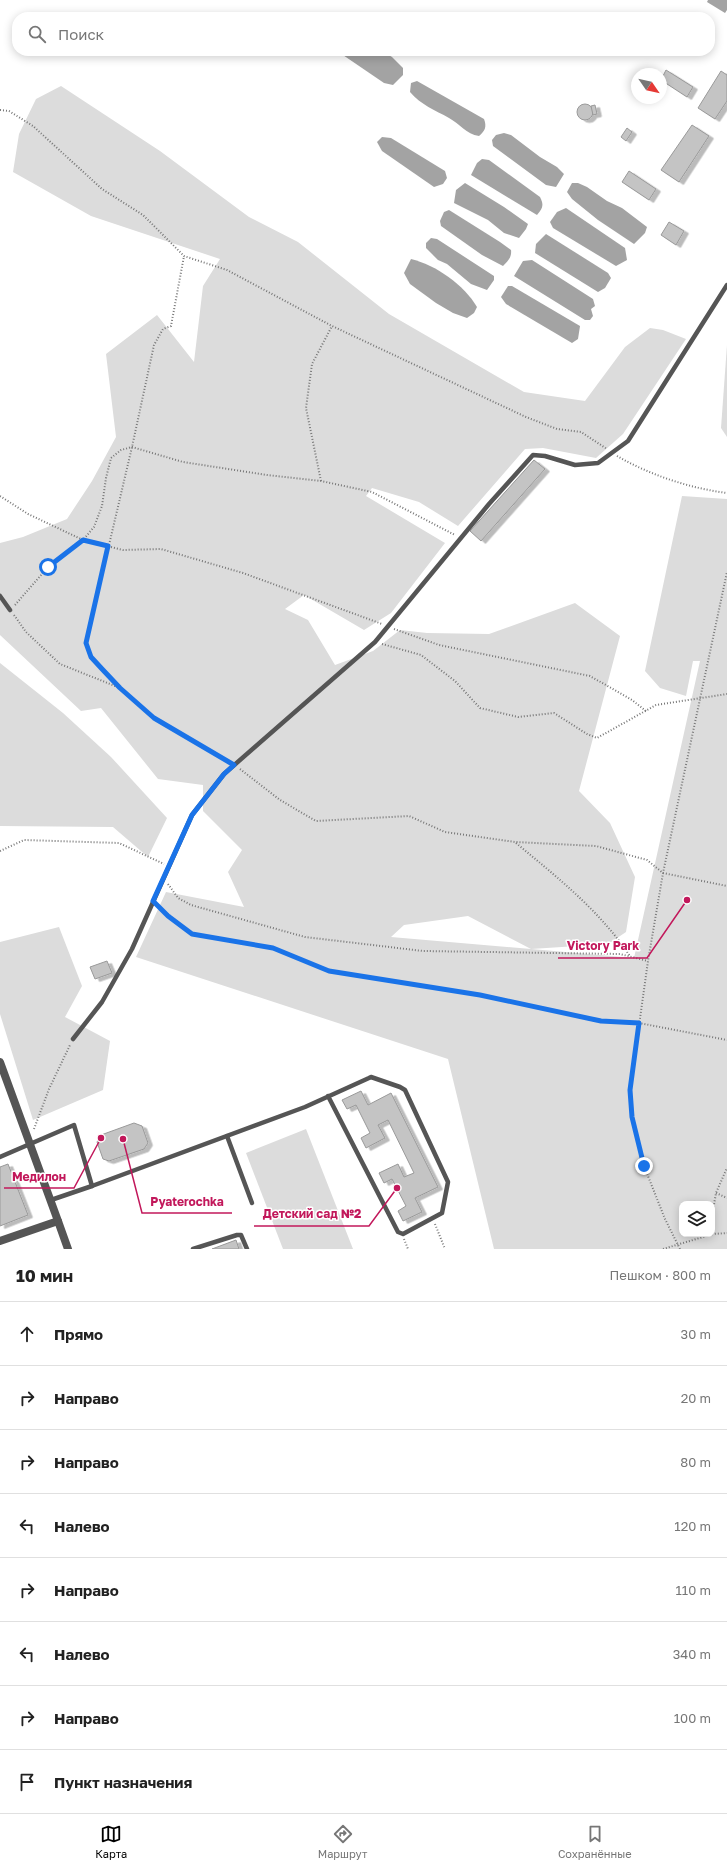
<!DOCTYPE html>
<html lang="ru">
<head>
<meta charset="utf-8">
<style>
	body { margin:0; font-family:"Golos Text",sans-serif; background:#f2f2f2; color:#222 }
	.controls { position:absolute; right:12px; bottom:12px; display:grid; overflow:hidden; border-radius:8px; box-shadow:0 2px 10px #0003 }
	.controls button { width:36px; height:36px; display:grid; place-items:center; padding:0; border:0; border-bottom:1px solid #e0e0e0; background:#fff; color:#222; font:20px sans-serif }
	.compass { position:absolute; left:631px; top:68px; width:36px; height:36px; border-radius:50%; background:#fff; box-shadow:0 2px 10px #0003; rotate:124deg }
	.stop { position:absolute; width:12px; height:12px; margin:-9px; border:3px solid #1a73e8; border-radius:50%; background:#fff }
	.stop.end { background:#1a73e8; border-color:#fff; box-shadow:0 1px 4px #0008 }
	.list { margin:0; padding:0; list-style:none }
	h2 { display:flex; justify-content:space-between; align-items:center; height:52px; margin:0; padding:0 16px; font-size:17px }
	h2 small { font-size:13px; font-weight:400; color:#767676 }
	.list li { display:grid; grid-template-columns:26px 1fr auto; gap:12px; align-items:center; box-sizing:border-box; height:64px; padding:0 16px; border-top:1px solid #e0e0e0 }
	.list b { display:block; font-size:15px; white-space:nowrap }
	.list em { font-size:13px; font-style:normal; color:#767676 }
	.icon { flex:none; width:22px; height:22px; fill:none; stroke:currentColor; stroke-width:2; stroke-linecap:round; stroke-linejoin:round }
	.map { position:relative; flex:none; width:727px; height:1249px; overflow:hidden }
	.search { position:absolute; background:#fff; box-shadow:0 2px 10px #0003; left:12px; right:12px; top:12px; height:44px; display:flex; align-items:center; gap:10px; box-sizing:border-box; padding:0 14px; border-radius:16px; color:#767676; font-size:15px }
	.sheet { height:564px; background:#fff }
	nav { display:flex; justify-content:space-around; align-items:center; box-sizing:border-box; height:56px; border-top:1px solid #e0e0e0; background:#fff; font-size:11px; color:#767676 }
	nav a { display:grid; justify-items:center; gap:2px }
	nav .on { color:#000 }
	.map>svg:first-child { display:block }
</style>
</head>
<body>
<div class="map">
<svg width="727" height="1249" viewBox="0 0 727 1249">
	<defs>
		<filter id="shadow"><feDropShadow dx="4.5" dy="2.5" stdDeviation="0" flood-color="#0004"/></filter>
	</defs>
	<rect width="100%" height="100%" fill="#fff"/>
	<g fill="#dcdcdc" fill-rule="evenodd">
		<path d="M61,86L160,151L249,217L298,242L389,314L524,392L585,401L625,347L650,328L663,330L686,339L623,434L596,458L543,448L525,449L458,526L419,502L372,488L366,496L445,543L391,613L364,630L304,595L285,609L308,620L335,665L373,651L400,630L427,633L489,634L575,603L620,636L579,791L610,823L635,877L626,932L608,944L531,949L634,958L700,661H693L686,696L660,688L645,671L682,496L727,499V1249H494L448,1059L136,957L166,892L244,907L228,872L242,850L203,811V785L158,779L101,708L81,711L0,635V543L23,537L67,519L92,481L116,437L106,354L157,315L194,362L203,286L220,259L91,216L13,172L19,134L36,99ZM468,916L531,949L391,937L404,925ZM682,1204H712V1234H682Z"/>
		<path d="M727,345V437L721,428Z"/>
		<path d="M0,663L63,713L111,757L167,818L148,857L113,827L0,826Z"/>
		<path d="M59,927L82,986L65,1017L110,1041L103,1090L33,1120L0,1014V942Z"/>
		<path d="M306,1129L353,1249H283L246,1153Z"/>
	</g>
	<g fill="#a3a3a3">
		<path d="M708,0H727V10L725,13L707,2Z"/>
		<path d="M337,51H382L392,57L403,68V75L393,85L384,83Z"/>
		<path d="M417,81L484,119C487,127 485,131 479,136C466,134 460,124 449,118C435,110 421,105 410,92L411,83Z"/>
		<path d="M504,133L511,135L540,157L557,167L564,174L556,187L546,185L493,146L492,140L496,135Z"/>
		<path d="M382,137L391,138L445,171L447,178L443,184L434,187L382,151L377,142Z"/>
		<path d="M482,159L489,160L540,197C544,205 543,208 537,215L471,175L477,163Z"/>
		<path d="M465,183L504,207L528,224L526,229L519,238L504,233L488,220L454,203L456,190Z"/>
		<path d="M572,183H578L587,187L607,201L622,208L647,227L645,233L634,244L598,220L572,199L567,192Z"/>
		<path d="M566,208L625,248L627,260L616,266L553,228L550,222L557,212Z"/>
		<path d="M449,210L500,242L511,250C512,257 508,261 503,266L482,255L441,226L440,221L444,212Z"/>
		<path d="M546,234L608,273L611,278L605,288L598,292L535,253L536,244Z"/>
		<path d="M431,238L437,239L494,276V280L487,290L471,284L447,264L438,260L426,248V243Z"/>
		<path d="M411,259C436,265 464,285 477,307L474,313L467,318L453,313L436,303L410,284L404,273Z"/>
		<path d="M532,260L593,299L595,306L591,309L593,316L590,320H585L514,276L523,261Z"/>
		<path d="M508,286H512L580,326L578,339L572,343L506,304L501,297Z"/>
	</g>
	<g fill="#c4c4c4" stroke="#999" filter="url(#shadow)">
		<path d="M666,70L693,87L687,97L661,80Z"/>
		<path d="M721,71L727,75V101L715,119L698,108Z"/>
		<circle cx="585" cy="112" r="8"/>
		<path d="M595,105L597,114L593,115L591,106Z"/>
		<path d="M692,125L709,136L679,182L661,170Z"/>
		<path d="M627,128L632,132L626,141L621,137Z"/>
		<path d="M629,171L656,189L649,200L622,182Z"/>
		<path d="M669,222L684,231L676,245L661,235Z"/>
		<path d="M534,460L545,469L481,541L470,531Z"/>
		<path d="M107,961L112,973L95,979L90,967Z"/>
		<path d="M361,1091L368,1105L391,1093L438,1187L415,1198L422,1212L403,1221L398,1211L406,1206L392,1179L384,1183L379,1173L398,1164L404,1177L414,1173L388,1120L378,1125L385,1138L366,1148L361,1138L370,1133L356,1105L347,1109L342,1100Z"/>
		<path d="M134,1123L142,1126L148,1143L144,1149L109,1161L103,1159L97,1142L101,1135Z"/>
		<path d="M8,1164L28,1215L0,1226V1167Z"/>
		<path d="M236,1240L239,1249H212Z"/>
	</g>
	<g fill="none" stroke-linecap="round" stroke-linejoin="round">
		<g stroke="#777" stroke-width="2" stroke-dasharray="1 2" stroke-linecap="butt">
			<path d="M0,110L9,111L33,126L102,189L143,215L184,256L227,270L332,326L526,417L557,429L581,432L607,449"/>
			<path d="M617,456C650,475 689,488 727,493"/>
			<path d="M321,481L306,408L312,364L332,326"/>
			<path d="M0,496L28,514L83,540L123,550L161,549L243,573L382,624"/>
			<path d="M15,605L48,567L83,540L94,527L102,506L106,478L111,458L121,450L132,447L183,462L267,475L321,481L372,492L455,535"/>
			<path d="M14,615L26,632L60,664L120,688L154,718L228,761"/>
			<path d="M394,629L439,645L590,676L632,700L646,711"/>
			<path d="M382,644L421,655L455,681L480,708L518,717L554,713L587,734L597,738L656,705L727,694"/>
			<path d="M118,687L91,657L86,643L132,447L154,345L163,329L171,326L184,256"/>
			<path d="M240,769L280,800L316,821L409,816L445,832L515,842L596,846L647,860L663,873L727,886"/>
			<path d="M516,843C558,878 599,910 630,956"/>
			<path d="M0,851L24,840L119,843L164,864"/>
			<path d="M168,884L178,898L191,905L305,937L423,951L620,954L648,961"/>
			<path d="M158,906L192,934L273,948L329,971L480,995L601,1021L639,1023L727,1040"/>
			<path d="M34,1129L49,1089L70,1045"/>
			<path d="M716,1193L727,1198"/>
			<path d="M712,1216L716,1193L727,1168"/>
			<path d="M435,1224L445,1249"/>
			<path d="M712,1226L713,1234"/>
			<path d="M404,1239L408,1249"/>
			<path d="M663,1249L713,1234L727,1233"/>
			<path d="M680,1249L665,1219L644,1166L632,1117L630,1090L648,961L663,873L727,572"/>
		</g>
		<g stroke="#555" stroke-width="4.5">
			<path d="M0,596L10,610"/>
			<path d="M73,1039L102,1002L132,949L192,815L224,774L375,642L489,504L533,455L545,456L575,465L598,463L628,441L727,285"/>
			<path d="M227,1136L252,1203"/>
			<path d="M0,1157L74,1125L92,1186"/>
			<path d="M51,1200L92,1186L305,1107L369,1078L371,1077L400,1087L405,1090L448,1182L442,1213L403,1234L398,1232L328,1096"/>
			<path d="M193,1249L237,1235H241L247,1249"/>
		</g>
		<path stroke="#555" stroke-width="8" d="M0,1062L58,1221L0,1241"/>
		<path stroke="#555" stroke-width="8" d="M58,1221L68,1249"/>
	</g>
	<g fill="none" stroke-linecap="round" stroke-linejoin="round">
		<path stroke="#1a73e8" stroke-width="5" d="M48,567L83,540L108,546L86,643L91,657L103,670L120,688L154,718L234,765L224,774L192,815L153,901L168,916L192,934L273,948L329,971L480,995L601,1021L639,1023L630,1090L632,1117L644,1166"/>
	</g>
	<path fill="none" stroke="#c2185b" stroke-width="1.5" d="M687 900L647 958H558M101 1138L74 1188H4M123 1139L142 1213H232M397 1188L369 1226H254"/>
	<g fill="#c2185b" stroke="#fff" stroke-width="1.5">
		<circle cx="687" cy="900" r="4"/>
		<circle cx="101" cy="1138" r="4"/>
		<circle cx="123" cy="1139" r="4"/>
		<circle cx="397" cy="1188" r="4"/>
	</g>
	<g font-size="12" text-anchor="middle" font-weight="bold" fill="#c2185b" stroke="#fff" stroke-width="3" stroke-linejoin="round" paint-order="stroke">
		<text x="603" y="950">Victory Park</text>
		<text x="39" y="1181">Медилон</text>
		<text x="187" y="1206">Pyaterochka</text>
		<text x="312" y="1218">Детский сад №2</text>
	</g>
</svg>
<div class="controls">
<button><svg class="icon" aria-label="layers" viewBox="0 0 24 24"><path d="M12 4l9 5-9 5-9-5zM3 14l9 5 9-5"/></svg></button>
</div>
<svg class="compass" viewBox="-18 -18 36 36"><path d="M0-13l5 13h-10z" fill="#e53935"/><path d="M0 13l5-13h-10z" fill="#767676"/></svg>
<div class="stop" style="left:48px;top:567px"></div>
<div class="stop end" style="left:644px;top:1166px"></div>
<div class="search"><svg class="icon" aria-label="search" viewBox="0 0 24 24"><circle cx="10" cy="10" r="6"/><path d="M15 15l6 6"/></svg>Поиск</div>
</div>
<section class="sheet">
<h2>10 мин<small>Пешком · 800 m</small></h2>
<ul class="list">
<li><svg class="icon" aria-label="ahead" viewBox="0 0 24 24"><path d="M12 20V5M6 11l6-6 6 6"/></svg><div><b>Прямо</b></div><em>30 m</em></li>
<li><svg class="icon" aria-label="right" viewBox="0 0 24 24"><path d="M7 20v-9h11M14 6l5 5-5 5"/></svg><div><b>Направо</b></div><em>20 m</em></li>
<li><svg class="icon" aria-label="right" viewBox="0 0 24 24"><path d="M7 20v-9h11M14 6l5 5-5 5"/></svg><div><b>Направо</b></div><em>80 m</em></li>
<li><svg class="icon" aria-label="left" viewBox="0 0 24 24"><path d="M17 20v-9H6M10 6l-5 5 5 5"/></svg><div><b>Налево</b></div><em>120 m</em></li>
<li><svg class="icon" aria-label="right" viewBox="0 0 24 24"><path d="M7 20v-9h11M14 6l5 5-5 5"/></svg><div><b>Направо</b></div><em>110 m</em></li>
<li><svg class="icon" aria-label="left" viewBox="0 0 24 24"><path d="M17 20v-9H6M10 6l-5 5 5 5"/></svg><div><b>Налево</b></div><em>340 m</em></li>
<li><svg class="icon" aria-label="right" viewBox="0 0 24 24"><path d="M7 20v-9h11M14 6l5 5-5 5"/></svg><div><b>Направо</b></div><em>100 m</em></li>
<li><svg class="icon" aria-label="arrive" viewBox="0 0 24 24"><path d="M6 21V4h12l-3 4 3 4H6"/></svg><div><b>Пункт назначения</b></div></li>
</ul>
</section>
<nav>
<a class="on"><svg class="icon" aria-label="map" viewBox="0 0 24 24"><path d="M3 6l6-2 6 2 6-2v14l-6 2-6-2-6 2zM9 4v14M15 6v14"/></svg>Карта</a>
<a><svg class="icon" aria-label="directions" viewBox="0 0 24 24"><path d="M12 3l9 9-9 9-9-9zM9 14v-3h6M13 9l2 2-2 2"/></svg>Маршрут</a>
<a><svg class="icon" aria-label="saved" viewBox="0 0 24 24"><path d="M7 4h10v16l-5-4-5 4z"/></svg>Сохранённые</a>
</nav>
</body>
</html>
